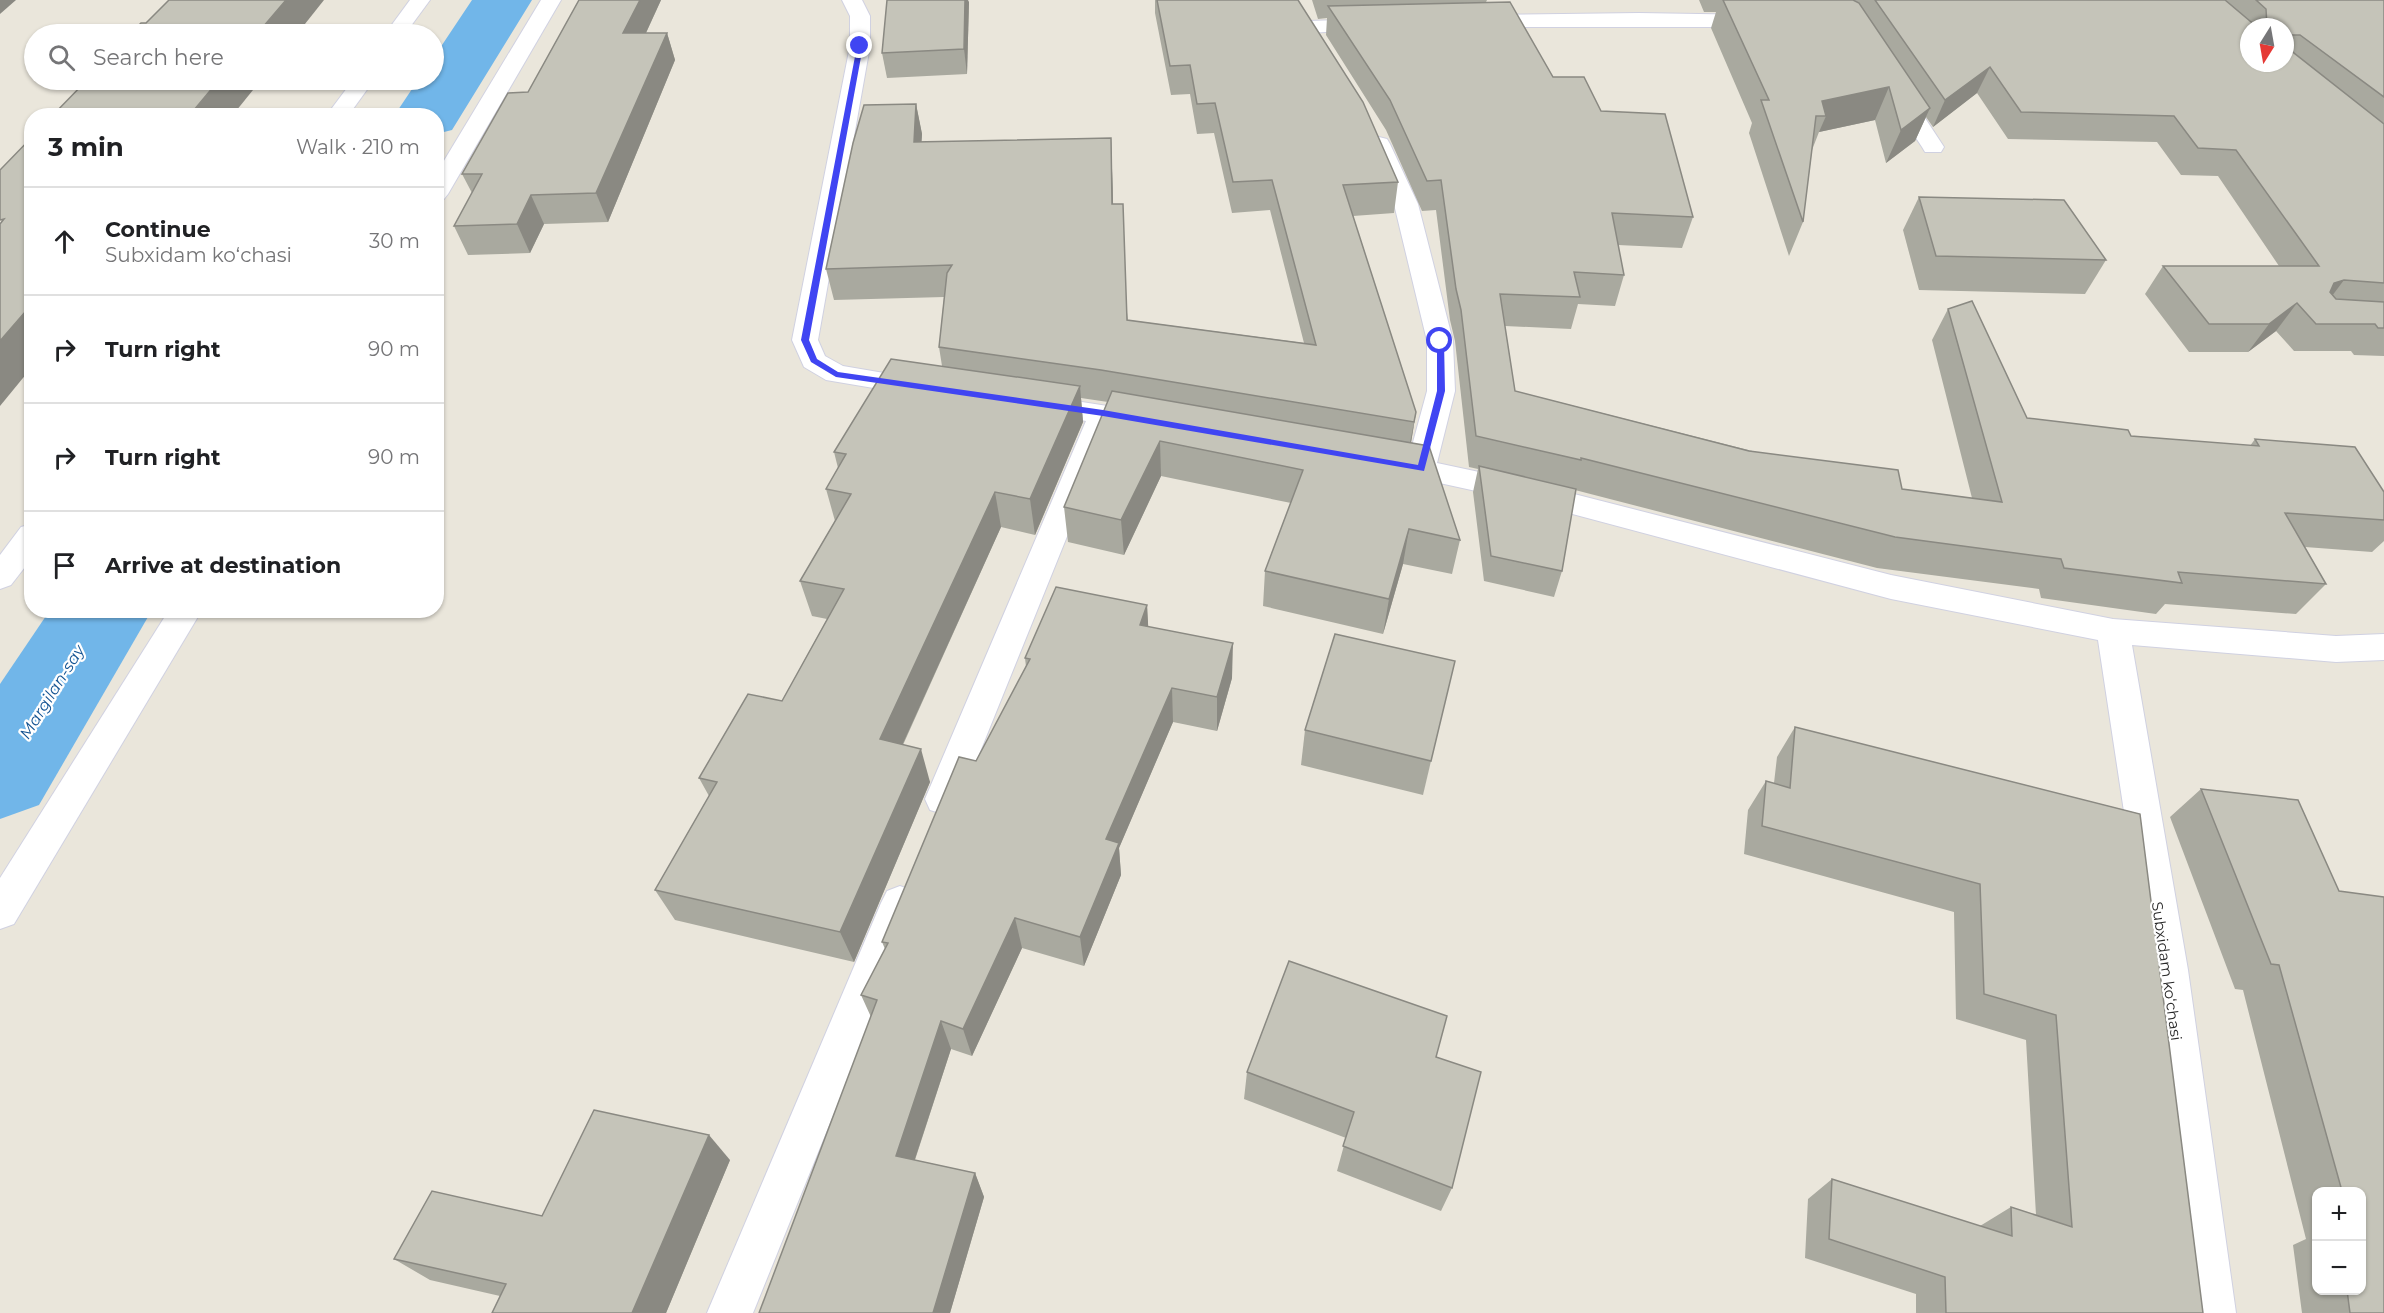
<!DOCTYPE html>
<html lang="en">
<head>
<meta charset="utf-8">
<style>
	body { margin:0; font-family:Montserrat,sans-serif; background:#f6f6f6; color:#202124 }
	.controls { position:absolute; right:18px; bottom:18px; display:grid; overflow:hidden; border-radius:12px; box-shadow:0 2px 4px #0004 }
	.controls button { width:54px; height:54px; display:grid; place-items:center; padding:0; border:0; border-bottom:2px solid #e0e0e0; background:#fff; color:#202124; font:30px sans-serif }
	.compass { position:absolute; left:2240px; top:18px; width:54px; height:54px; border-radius:50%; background:#fff; box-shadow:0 2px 4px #0004; rotate:191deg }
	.stop { position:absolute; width:18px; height:18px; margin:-14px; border:4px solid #4045f2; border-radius:50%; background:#fff }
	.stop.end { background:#4045f2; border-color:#fff; box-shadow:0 2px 6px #0008 }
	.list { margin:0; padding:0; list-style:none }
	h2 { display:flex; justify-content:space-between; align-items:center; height:78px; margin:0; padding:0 24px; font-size:26px }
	h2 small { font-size:20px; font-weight:400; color:#757577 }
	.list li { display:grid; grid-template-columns:39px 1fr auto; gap:18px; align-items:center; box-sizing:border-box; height:108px; padding:0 24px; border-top:2px solid #e0e0e0 }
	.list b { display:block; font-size:22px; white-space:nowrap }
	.list p { margin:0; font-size:20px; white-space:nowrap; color:#757577 }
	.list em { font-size:20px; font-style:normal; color:#757577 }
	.icon { flex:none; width:33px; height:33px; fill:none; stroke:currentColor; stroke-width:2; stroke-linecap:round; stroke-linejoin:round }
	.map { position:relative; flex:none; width:2384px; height:1313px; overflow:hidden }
	.search { position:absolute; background:#fff; box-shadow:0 2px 4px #0004; left:24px; top:24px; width:420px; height:66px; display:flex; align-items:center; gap:15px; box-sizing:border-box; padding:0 21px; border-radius:33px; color:#757577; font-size:22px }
	.panel { position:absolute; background:#fff; box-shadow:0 2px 4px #0004; left:24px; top:108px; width:420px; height:510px; border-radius:24px }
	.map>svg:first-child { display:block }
</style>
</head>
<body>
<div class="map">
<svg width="2384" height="1313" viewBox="0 0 2384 1313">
	<rect width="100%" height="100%" fill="#eae6db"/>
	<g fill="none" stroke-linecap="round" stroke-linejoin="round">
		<g fill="#71b6e9" fill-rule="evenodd">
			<path d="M472,0H532L452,130L436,134V116H394L418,80H434V57Z"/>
			<path d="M50,610H152L39,805L0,819V684Z"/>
		</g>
		<g stroke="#d0d1e1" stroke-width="2">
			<g id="minor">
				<path d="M410,0H430L405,34H385Z"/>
				<path d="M541,0H561L448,194L444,199L436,201V174Z"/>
				<path d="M842,0H862L870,16V46L818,340L825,356L843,366L931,381L935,387L931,393L921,396L826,380L804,367L792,340L850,46V16Z"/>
				<path d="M1639,13L1759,15L1766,17L1769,21L1766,25L1759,27H1475L1468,25L1465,21L1468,17L1475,15Z"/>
				<path d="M1372,19L1379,21L1382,25L1379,29L1308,33L1301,31L1298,27L1301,23L1308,21Z"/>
				<path d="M353,80H374L348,116H326Z"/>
				<path d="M1896,85L1904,86L1944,147L1941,152H1925L1922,147L1885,91L1888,86Z"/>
				<path d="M1379,137L1387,139L1390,144L1418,204L1453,341L1455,391L1437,463L1535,484L1891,575L2113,619L2336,636L2384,634V660L2336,662L2132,645L2188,970L2236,1313H2190L2148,970L2098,640L1891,599L1535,504L1385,471L1380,464L1385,457L1395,454L1409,457L1427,391V341L1394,204L1368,144L1371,139Z"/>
				<path d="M1037,395L1146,412L1156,414L1160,421L1156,428L1146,430L1112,425L961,799L956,810L943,814L930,810L925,799L1086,421L1027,410L1023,404L1027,398Z"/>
				<path d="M32,524V558L11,585L0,589V555L21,527Z"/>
				<path d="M169,610H202L14,924L0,929V878Z"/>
				<path d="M900,886L913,891L919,903L753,1313H707L881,903L887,891Z"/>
			</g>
		</g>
		<use href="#minor" fill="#fff" fill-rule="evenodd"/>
	</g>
	<g fill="#a9a99f" fill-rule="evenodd">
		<path d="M579,0H661L646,33H667L675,60L608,222L544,224L530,253L468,255L454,226L472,193L462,174L528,92Z"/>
		<path d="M1155,0H1298L1398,182L1394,213L1353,216L1416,412L1411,442L1460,540L1452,574L1403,564L1383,634L1263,606L1265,571L1291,503L1161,476L1124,555L1068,542L1064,507L1108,402L1081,398L1083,422L1035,535L1001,527L903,745L930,782L854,962L675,920L655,890L709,796L699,778L782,701L827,619L812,616L800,581L835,521L826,489L838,468L834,452L942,366L939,347L944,297L834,300L826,269L916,104L922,134L921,142L1111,138L1113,204L1128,320L1304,343L1270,210L1232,213L1214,133L1197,134L1190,94L1171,95L1155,13Z"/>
		<path d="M1312,0H1487L1486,2L1553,77L1601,111L1693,217L1682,248L1618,245L1624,275L1615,306L1578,304L1571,329L1505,326L1515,391L1902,489L1972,498L1932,340L1948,309L2027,418L2131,436L2250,446L2255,439L2384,492V541L2372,552L2305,547L2326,584L2296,614L2165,604L2156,614L2041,598L2039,589L1877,568L1575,490L1562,571L1554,597L1484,581L1473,492L1478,469L1469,467L1455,341L1450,320L1436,210L1422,211L1386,130L1326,35L1327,18L1318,19Z"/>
		<path d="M1699,0H2384V356L2354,355L2351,351H2294L2276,331L2248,352H2189L2145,294L2163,266H2279L2218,176L2181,175L2157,142L2008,139L1977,93L1933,127L1926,117L1915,141L1886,163L1875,120L1819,132L1812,150L1803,222L1789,256L1749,133L1752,123L1711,28L1716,12H1704ZM2249,27H2285V63Z"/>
		<path d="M969,2L967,74L887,78L882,53Z"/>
		<path d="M1919,197L2106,260L2085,294L1919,290L1903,230Z"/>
		<path d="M1147,605L1148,627L1232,678L1217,731L1173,722L1119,848L1121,875L1084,966L1022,948L972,1056L951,1049L915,1160L975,1173L984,1197L950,1313L871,1017L861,995L885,949L882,942L1026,667L1025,658Z"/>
		<path d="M1795,727L2140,814L2203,1313H1916V1294L1805,1258L1808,1199L1832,1179L1980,1226L2011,1207L2036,1215L2026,1040L1956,1019L1954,912L1744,854L1748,810L1766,781L1774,783L1777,757Z"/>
		<path d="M1305,730L1431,761L1423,795L1301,765Z"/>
		<path d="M2201,789L2298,800L2384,1313H2302L2293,1245L2306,1239L2243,990L2235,989L2170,817ZM2316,1191H2361V1290H2316Z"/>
		<path d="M1436,1057L1452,1188L1441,1211L1337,1171L1346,1138L1244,1099L1247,1072Z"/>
		<path d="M730,1160L666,1313H492L500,1296L430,1280L394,1259Z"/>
	</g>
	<g fill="#8a8982">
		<path d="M0,0H16L0,14Z"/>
		<path d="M286,0H324L297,34H257Z"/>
		<path d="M640,0H661L633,61L623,33Z"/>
		<path d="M965,0H968L969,2L967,74L964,49Z"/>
		<path d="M667,33L675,60L608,222L596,193Z"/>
		<path d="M1990,67L1977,93L1933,127L1945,100Z"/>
		<path d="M219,80H261L232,116H189Z"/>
		<path d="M1889,87L1875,120L1819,132L1826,116L1822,101Z"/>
		<path d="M916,104L922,134L920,173L914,142Z"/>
		<path d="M1930,108L1915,141L1886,163L1901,130Z"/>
		<path d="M1111,138L1112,168L1114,235L1112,204Z"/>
		<path d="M531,195L544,224L530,253L517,224Z"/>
		<path d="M2344,280L2323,308L2334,283Z"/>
		<path d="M2297,303L2276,331L2248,352L2269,324Z"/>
		<path d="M32,304V367L0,406V341Z"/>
		<path d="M1080,386L1083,422L1035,535L1030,499Z"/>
		<path d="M1416,412L1411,443L1408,453L1414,422Z"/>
		<path d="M1160,441L1161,476L1124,555L1121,520Z"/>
		<path d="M995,492L1001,527L890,772L880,739Z"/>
		<path d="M1409,529L1403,564L1383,634L1389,599Z"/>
		<path d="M1147,605L1149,640L1140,625Z"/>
		<path d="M1233,643L1232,678L1217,731V697Z"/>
		<path d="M1172,688L1173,722L1119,848L1121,875L1084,966L1080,937L1106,839Z"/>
		<path d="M921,749L930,782L854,962L840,932Z"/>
		<path d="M1015,918L1022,948L972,1056L963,1029Z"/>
		<path d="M941,1021L951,1049L908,1180L896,1156Z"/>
		<path d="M709,1135L730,1160L666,1313H632Z"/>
		<path d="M975,1173L984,1197L950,1313H933Z"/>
	</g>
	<g fill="#c5c4b9" stroke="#8a8982" stroke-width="1.5">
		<path d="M169,0H286L257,34H130L141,23H146Z"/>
		<path d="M579,0H640L623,33H667L596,193L531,195L517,224L454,226L482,174H462L508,93L528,92Z"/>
		<path d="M887,0H965L964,49L882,53Z"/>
		<path d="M1157,0H1298L1363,102L1398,182L1343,185L1416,412L1414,422L1101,370L939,347L947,273L952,265L826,269L853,143L864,105L916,104L914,142L1111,138L1112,204H1123L1127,320L1316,345L1272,180L1233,182L1215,103L1197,104L1190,65L1170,66Z"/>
		<path d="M1723,0H1853L1859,3L1930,108L1901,130L1889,87L1822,101L1826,116H1816L1803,222L1761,100H1769Z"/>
		<path d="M1875,0H2225L2257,27H2249V63H2285V46L2384,124V283L2344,280L2334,283L2330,292L2336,299L2384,302V328H2378L2375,324H2316L2297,303L2269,324H2209L2163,266H2319L2236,150L2198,148L2174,116L2021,112L1990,67L1945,100Z"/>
		<path d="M2256,0H2384V97L2300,35H2285V27H2267L2266,9Z"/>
		<path d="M1510,2L1553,77H1584L1601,111L1665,114L1693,217L1612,213L1624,275L1574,272L1580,297L1500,294L1515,391L1749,451L1898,470L1902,489L2002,502L1948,309L1972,301L2027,418L2128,430L2131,436L2259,446L2255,439L2355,447L2384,492V520L2285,513L2326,584L2178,572L2182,583L2064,568L2061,559L1895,537L1581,458V460L1476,436L1461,310L1456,289L1441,180L1427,181L1390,100L1328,6Z"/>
		<path d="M87,80H219L189,116H52Z"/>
		<path d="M32,137V304L0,341V224L4,219L0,220V170Z"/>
		<path d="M1919,197L2064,200L2106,260L1936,256Z"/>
		<path d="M891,359L1080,386L1030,499L995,492L880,739L921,749L840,932L655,890L717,782L699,778L748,694L782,701L844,589L800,581L851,494L826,489L846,454L834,452Z"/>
		<path d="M1112,391L1429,446L1460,540L1409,529L1389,599L1265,571L1303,470L1160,441L1121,520L1064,507Z"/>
		<path d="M1479,466L1576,489L1562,571L1491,556Z"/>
		<path d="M1056,587L1147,605L1140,625L1233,643L1217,697L1172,688L1106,839L1119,843L1080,937L1015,918L963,1029L941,1021L896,1156L975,1173L933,1313H759L877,1000L861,995L888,943L882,942L959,757L976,761L1030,659L1025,658Z"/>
		<path d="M1335,634L1455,661L1431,761L1305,730Z"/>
		<path d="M1795,727L2140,814L2203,1313H1946L1945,1277L1829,1239L1832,1179L2012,1236L2011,1207L2072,1227L2056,1015L1984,994L1980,884L1762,826L1766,781L1790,788Z"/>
		<path d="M2201,789L2298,800L2339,891L2384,897V1313H2350L2347,1290H2361V1191H2342L2279,965L2271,964Z"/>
		<path d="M1289,961L1447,1016L1436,1057L1481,1072L1452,1188L1343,1146L1354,1112L1247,1072Z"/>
		<path d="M594,1110L709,1135L632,1313H492L506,1284L394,1259L432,1191L542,1216Z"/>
	</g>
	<path fill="#4045f2" d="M860,44L863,46L809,340L817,359L838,372L1103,410L1418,465L1437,391V341L1440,338L1444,341L1445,391L1424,471L1103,416L836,377L811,362L801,340L857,46Z"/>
	<g text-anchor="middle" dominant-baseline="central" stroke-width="4.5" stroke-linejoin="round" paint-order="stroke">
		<g font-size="15" fill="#282828" stroke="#fff">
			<text transform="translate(2167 971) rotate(82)">Subxidam koʻchasi</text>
		</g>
		<g font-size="16" font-style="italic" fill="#135392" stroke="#fff">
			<text transform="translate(52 692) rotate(-58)">Margilan-say</text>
		</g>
	</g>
</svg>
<div class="controls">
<button>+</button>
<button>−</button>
</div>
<svg class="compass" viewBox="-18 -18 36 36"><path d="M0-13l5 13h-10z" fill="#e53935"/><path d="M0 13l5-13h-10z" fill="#757577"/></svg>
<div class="stop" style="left:1440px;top:341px"></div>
<div class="stop end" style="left:860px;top:46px"></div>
<div class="search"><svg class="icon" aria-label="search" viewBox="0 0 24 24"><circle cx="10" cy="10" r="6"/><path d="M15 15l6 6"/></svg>Search here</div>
<section class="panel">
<h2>3 min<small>Walk · 210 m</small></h2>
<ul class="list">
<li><svg class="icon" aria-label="ahead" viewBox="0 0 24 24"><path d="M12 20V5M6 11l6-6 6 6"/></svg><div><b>Continue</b><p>Subxidam koʻchasi</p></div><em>30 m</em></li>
<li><svg class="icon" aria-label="right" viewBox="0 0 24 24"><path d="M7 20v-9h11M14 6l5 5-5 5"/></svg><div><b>Turn right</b></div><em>90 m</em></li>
<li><svg class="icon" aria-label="right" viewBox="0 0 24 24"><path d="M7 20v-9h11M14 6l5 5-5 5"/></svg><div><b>Turn right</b></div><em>90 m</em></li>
<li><svg class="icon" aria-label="arrive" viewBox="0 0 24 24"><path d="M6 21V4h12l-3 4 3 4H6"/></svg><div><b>Arrive at destination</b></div></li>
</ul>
</section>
</div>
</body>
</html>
